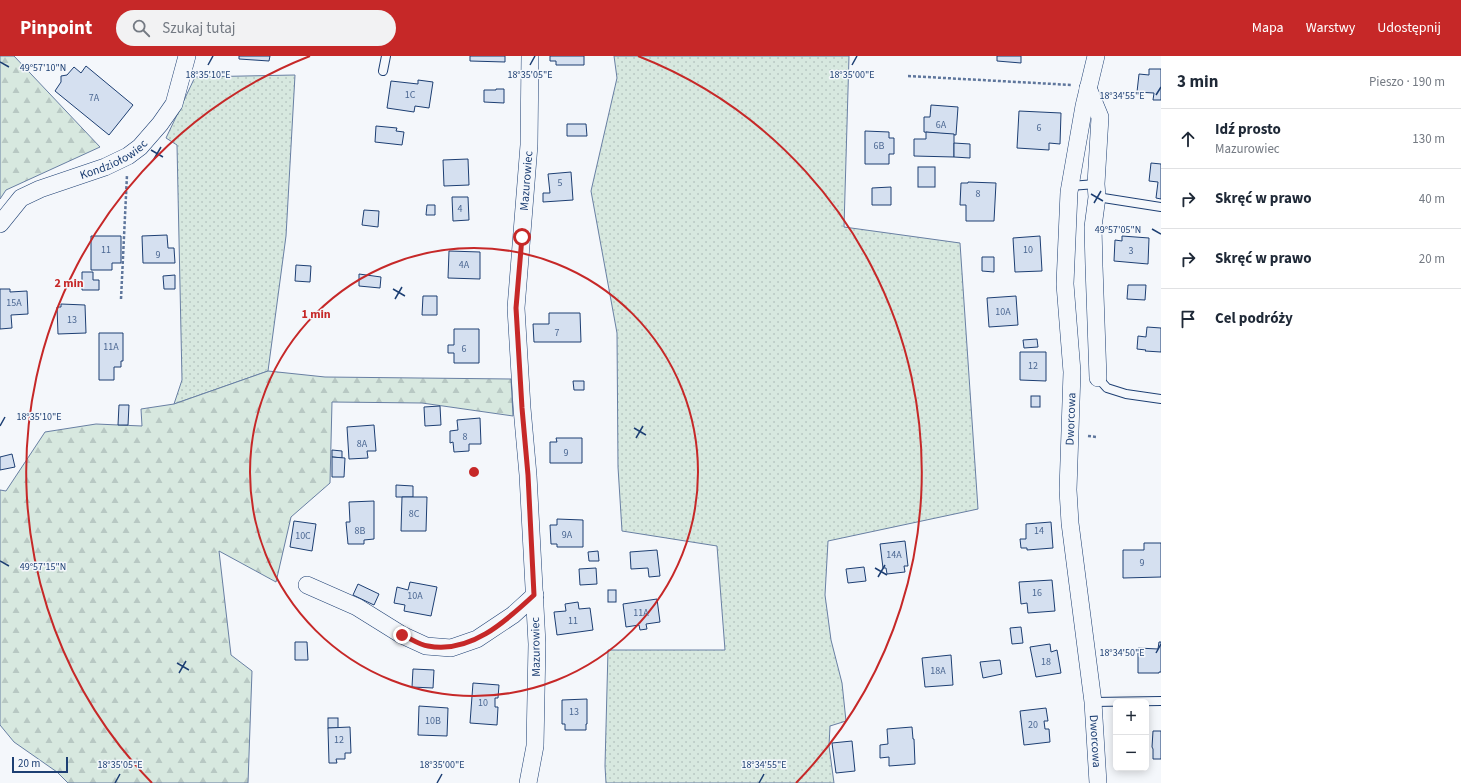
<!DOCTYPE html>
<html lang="pl">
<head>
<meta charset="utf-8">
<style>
	body { margin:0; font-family:"Source Sans 3",sans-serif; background:#f2f2f3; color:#1f2937 }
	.controls { position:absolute; right:12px; bottom:12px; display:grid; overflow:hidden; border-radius:6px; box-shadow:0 2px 10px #0003 }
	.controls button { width:36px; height:36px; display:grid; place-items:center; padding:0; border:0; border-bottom:1px solid #e0e1e3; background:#fff; color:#1f2937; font:20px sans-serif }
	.scale { position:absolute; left:12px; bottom:10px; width:56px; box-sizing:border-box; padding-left:4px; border:2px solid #1d3f73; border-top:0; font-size:11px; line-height:14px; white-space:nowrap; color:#1d3f73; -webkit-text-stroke:3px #f4f7fb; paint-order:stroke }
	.stop { position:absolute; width:12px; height:12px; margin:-9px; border:3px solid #c62828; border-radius:50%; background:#fff }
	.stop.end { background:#c62828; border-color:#fff; box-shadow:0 1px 4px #0008 }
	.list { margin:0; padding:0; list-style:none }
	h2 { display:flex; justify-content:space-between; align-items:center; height:52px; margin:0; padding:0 16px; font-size:17px }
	h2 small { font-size:13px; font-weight:400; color:#747a83 }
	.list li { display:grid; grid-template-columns:26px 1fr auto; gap:12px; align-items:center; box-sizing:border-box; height:60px; padding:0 16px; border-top:1px solid #e0e1e3 }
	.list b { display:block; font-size:15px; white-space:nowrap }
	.list p { margin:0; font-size:13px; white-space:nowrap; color:#747a83 }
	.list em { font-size:13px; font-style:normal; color:#747a83 }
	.icon { flex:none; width:22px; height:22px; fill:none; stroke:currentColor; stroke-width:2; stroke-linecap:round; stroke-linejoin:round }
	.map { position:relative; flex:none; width:1161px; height:727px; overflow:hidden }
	header { display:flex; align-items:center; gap:24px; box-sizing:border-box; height:56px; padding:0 20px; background:#c62828; color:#fff }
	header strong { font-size:19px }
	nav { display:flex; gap:22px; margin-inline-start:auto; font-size:14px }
	.search { width:280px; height:36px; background:#f2f2f3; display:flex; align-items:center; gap:10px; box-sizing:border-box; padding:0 14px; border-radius:22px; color:#747a83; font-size:15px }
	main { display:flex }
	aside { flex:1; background:#fff }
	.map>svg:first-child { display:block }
</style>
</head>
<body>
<header>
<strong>Pinpoint</strong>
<div class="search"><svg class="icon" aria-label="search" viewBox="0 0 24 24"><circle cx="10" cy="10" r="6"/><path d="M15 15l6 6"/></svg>Szukaj tutaj</div>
<nav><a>Mapa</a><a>Warstwy</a><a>Udostępnij</a></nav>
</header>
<main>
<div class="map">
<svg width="1161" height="727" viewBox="0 0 1161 727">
	<defs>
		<pattern id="grass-dots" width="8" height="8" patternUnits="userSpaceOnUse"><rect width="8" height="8" fill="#d7e8df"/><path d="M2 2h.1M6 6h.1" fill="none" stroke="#b8c8c3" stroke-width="1.8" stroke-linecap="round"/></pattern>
		<pattern id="forest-firs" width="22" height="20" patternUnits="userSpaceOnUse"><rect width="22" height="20" fill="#d7e8df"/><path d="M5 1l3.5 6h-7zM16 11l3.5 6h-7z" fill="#b8c8c3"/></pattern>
	</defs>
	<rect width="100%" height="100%" fill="#f4f7fb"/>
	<g fill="url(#grass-dots)" stroke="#687fa3">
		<path d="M614,0H849L844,171L960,187L978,453L828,485L825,539L831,584L842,627L846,665L830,670L829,690L834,727H606L605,710L608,594H725L717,490L622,475L618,411L617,277L591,135L617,22Z"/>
		<path d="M295,19L286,180L268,315L174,348L182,324L177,89L166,82L195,21Z"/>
	</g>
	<g fill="url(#forest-firs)" stroke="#687fa3">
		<path d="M0,0H14L100,91L6,134L0,143Z"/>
		<path d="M268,315L325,321L511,323L513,360L422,347L332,346L330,427L291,461L276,526L219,495L231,599L252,615L248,727H68L57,716L14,686L0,669V434L6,435L45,376L96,368L142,370L141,353L174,348Z"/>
	</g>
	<g fill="#d5e0f0" stroke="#1d3f73">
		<path d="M239,0H270L269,5L239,3Z"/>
		<path d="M470,0H505V6L470,5Z"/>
		<path d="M550,0H584V9H556V5H550Z"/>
		<path d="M997,0H1021V7L997,5Z"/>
		<path d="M86,10L133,49L109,79L55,35L61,26V20L67,19L74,11L81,17Z"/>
		<path d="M1149,13H1161V44H1153L1154,37L1137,36L1139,18L1149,19Z"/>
		<path d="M418,24L433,26L429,52L415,50L414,56L387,52L391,25L418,28Z"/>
		<path d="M496,33H504V47L484,46V34H496Z"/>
		<path d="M931,49L958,51L956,79L924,76V61H930Z"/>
		<path d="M1019,55L1061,57L1060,88L1049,87V94L1017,92Z"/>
		<path d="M567,68H586L587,80H567Z"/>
		<path d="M376,70L397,72L396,75L404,76L402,89L375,86Z"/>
		<path d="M865,75L889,76V82H894V98H889V108H865Z"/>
		<path d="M926,76L954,78V101L914,100V83H926Z"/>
		<path d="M954,87L970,88V102L954,101Z"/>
		<path d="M468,103L469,129L444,130L443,104Z"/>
		<path d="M1151,107L1161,108V143L1156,142L1158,126L1149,125Z"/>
		<rect x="918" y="111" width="17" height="20"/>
		<path d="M571,116L573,144L543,146V137H550L548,118Z"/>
		<path d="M968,126L996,127L994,165H966V149H960L961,127H968Z"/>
		<path d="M891,131V149H872V132Z"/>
		<path d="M452,141H468L469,164L453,165Z"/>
		<path d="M427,149H435V159H426Z"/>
		<path d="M364,154L379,155L378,171L362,169Z"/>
		<path d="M167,179L168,192H174L175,207H143L142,180Z"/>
		<path d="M91,180H121V207H112V214H91Z"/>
		<path d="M1040,180L1042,215L1015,216L1013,182Z"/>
		<path d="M1122,180L1149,182L1148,208L1114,205L1115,184L1122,185Z"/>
		<path d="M449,195L480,196V223L448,222Z"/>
		<path d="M982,201H994V216L982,215Z"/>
		<path d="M296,209L311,210L310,226L295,225Z"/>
		<path d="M82,216H93V224H99V234H82Z"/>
		<path d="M359,218L381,221L380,232L359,230Z"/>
		<path d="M175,219V233H164L163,220Z"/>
		<path d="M1128,229H1146L1145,244L1127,243Z"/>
		<path d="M0,233H10V236L27,235L28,258L11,259L12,272L0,273Z"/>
		<path d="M423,240H437V259H422Z"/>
		<path d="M1016,240L1018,269L989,271L987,242Z"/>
		<path d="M61,248L85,249L86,277L58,278L57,251H61Z"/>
		<path d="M549,257H580L581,286H534L533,268H549Z"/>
		<path d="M1147,271L1161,272V296L1145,295L1146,294L1137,293L1138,280L1146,281Z"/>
		<path d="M454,273H479V307H454V297H448V289H454Z"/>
		<path d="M99,277H123V305H121V311H114V324H99Z"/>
		<path d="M1037,283L1038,291L1024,292L1023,284Z"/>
		<path d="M1020,296H1046V325L1020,324Z"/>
		<path d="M573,325H584V334H574Z"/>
		<rect x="1031" y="340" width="9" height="11"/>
		<path d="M119,349H129L128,369H118Z"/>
		<path d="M440,350L441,369L425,370L424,351Z"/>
		<path d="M480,362L481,388H469V395L454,396L453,386L450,387V375L458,374L457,364Z"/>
		<path d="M374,369L376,395H367L368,402L349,403L347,371Z"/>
		<path d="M556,382H582V407H550V386H557Z"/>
		<path d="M332,394L342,395V402L332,401Z"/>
		<path d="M12,398L15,411L0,414V401Z"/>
		<path d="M332,401L345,402L344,421H332Z"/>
		<path d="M396,429L413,430V441H396Z"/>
		<path d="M402,441H427L426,475H401Z"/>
		<path d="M374,445V483L364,484V488H348L346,466H350L349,446Z"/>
		<path d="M557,463L583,464V491H557V488H551L550,469H557Z"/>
		<path d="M294,465L316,468L312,495L290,491Z"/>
		<path d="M1051,466L1053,492L1027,494V492H1021L1020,483H1026V468Z"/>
		<path d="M905,485L908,510H904L905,516L887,518L886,512H883L880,488Z"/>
		<path d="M1144,487H1161V521L1123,522V494H1144Z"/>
		<path d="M657,494L660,520L649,521L648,512L631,513L630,496Z"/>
		<path d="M598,495L599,505H589L588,496Z"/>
		<path d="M864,511L866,525L848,527L846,513Z"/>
		<path d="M596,512L597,528L580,529L579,513Z"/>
		<path d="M1052,524L1055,555L1028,557L1027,547L1021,548L1019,526Z"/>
		<path d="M410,526L437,531L431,560L404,555L405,549L394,547L397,531L408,534Z"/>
		<path d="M358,528L379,538L374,549L353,539Z"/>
		<rect x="608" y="534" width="8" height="12"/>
		<path d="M657,543L660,566L646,568L647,573L640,574L639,569L626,571L623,548Z"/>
		<path d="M578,546L579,553L590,552L593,574L557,579L554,556L566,555L565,548Z"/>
		<path d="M1021,571L1023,587L1012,588L1010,572Z"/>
		<path d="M295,586H307L308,604H295Z"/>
		<path d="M1159,586H1161V616H1159V617H1138V592L1158,593Z"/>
		<path d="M1050,588L1051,596L1057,594L1061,617L1036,621L1030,591Z"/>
		<path d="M951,599L953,629L925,631L922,602Z"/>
		<path d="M1000,604L1002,618L983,622L980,606Z"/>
		<path d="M413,613L434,614L433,632L412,631Z"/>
		<path d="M473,627L499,629L498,642H495V651H498L497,669L470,667Z"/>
		<path d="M587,643V668H586V674H565V668H562V644Z"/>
		<path d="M419,650L448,652L447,680L418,679Z"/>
		<path d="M1046,652L1048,665H1044L1045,673H1049L1050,686L1024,689L1020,655Z"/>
		<rect x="328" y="662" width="10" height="10"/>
		<path d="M350,671L351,697H345V703H336L337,707H329L328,672Z"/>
		<path d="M912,671L913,683H914L915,708L889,710V701L880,702V689L888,688L887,673Z"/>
		<path d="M1153,675H1161V703H1153V693L1152,691Z"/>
		<path d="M852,685L855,715L836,717L832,687Z"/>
	</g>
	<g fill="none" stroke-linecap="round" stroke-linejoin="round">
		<g stroke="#1d3f73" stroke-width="10">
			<g id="service">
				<path d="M383,15L386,0"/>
				<path d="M1070,130L1096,128"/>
				<path d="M1097,141L1161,151"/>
				<path d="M1098,322L1107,332L1126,338L1161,343"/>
				<path d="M1093,646L1161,645"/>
			</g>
		</g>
		<g stroke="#1d3f73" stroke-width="18">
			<g id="minor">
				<path id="s1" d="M1096,0L1084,50L1069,136L1065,228L1072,316L1068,434L1070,467L1093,646L1098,727"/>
				<path d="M1088,32L1100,61L1096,128L1097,141L1093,171L1094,210L1098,322"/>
				<path id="s2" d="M0,168L21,142L40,133L105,111L128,100L140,91L160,68L174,48L187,0"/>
				<path d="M307,529L357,551L402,579L426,590L451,592L477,583L513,559L535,539"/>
				<path id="s3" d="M528,727L535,690L537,588L528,419L522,352L516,252L529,89L530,0"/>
			</g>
		</g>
		<g stroke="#5e769c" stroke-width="2.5" stroke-dasharray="3 2" stroke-linecap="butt">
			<path d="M908,20L1072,29"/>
			<path d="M121,243L127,119"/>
			<path d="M1088,380L1097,381"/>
		</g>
		<use href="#service" stroke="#f4f7fb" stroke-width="8"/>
		<use href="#minor" stroke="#f4f7fb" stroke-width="17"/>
	</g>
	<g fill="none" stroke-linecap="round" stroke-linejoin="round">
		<path stroke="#c62828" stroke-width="5" d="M402,579C410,582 419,589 428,590C470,598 505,566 534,539L528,419L522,352L516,252L522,181"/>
	</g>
	<path fill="none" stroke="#1d3f73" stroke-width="1.5" d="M0,6L9,11M208,9L213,0M530,9L535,0M852,9L857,0M1156,39L1161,31M151,94L163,101M154,103L161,91M1091,138L1103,145M1094,147L1101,135M1152,173L1161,178M393,233L405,240M395,243L402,231M0,370L5,361M634,372L646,379M636,382L643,370M0,505L9,510M875,512L887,519M878,521L885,509M1156,597L1161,588M177,607L189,614M179,617L186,605M115,727L120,718M437,727L442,718M759,727L764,718"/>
	<g fill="none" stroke="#c62828" stroke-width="2">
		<circle cx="474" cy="416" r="224"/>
		<path d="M152 727A447 447 0 0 1 310 0M638 0A447 447 0 0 1 796 727"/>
	</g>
	<g text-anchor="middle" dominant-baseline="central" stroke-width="3" stroke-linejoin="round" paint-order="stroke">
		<g font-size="10" fill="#4b6792">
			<text x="410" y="39">1C</text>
			<text x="94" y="42">7A</text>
			<text x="941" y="69">6A</text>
			<text x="1039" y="72">6</text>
			<text x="879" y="90">6B</text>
			<text x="560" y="127">5</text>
			<text x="978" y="138">8</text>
			<text x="460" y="153">4</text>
			<text x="106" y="194">11</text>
			<text x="1028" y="194">10</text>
			<text x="1131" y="195">3</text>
			<text x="158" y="199">9</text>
			<text x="464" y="209">4A</text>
			<text x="14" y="247">15A</text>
			<text x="1003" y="256">10A</text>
			<text x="72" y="264">13</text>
			<text x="557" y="277">7</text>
			<text x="111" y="291">11A</text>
			<text x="464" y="293">6</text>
			<text x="1033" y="310">12</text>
			<text x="465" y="381">8</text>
			<text x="362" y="388">8A</text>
			<text x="566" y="397">9</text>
			<text x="414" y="458">8C</text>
			<text x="360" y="475">8B</text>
			<text x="1039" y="475">14</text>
			<text x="567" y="479">9A</text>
			<text x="303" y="480">10C</text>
			<text x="894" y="499">14A</text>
			<text x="1142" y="507">9</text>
			<text x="1037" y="537">16</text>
			<text x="415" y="540">10A</text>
			<text x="641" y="557">11A</text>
			<text x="573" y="565">11</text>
			<text x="1046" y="606">18</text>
			<text x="938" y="615">18A</text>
			<text x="483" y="647">10</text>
			<text x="574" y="656">13</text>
			<text x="433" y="665">10B</text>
			<text x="1033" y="669">20</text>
			<text x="339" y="684">12</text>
		</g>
		<g font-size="12" fill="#1d3f73" stroke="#f4f7fb">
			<text stroke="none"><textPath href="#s2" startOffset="134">Kondziołowiec</textPath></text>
			<text stroke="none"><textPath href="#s3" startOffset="604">Mazurowiec</textPath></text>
			<text transform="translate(1071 363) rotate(-88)">Dworcowa</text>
			<text transform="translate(536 591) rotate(-91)">Mazurowiec</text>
			<text stroke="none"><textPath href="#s1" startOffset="690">Dworcowa</textPath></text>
		</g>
	</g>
	<g font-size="10" text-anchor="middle" fill="#1d3f73" stroke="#f4f7fb" stroke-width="3" stroke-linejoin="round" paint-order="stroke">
		<text x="43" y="15">49°57'10"N</text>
		<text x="208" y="22">18°35'10"E</text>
		<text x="530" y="22">18°35'05"E</text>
		<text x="852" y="22">18°35'00"E</text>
		<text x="1122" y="43">18°34'55"E</text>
		<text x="1118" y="177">49°57'05"N</text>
		<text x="39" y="364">18°35'10"E</text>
		<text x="43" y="514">49°57'15"N</text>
		<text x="1122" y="600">18°34'50"E</text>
		<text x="120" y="712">18°35'05"E</text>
		<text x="442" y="712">18°35'00"E</text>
		<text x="764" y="712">18°34'55"E</text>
	</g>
	<circle cx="474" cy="416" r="6" fill="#c62828" stroke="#f4f7fb" stroke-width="2"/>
	<g font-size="12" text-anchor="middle" font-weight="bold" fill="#c62828" stroke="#f4f7fb" stroke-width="3" stroke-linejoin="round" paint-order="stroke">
		<text x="69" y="231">2 min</text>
		<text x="316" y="262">1 min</text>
	</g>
</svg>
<div class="controls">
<button>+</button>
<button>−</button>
</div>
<div class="scale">20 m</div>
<div class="stop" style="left:522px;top:181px"></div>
<div class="stop end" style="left:402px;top:579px"></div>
</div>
<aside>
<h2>3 min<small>Pieszo · 190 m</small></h2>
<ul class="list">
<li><svg class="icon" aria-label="ahead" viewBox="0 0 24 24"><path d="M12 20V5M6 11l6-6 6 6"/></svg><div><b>Idź prosto</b><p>Mazurowiec</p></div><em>130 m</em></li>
<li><svg class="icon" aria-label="right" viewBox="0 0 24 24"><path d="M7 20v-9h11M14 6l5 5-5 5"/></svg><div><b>Skręć w prawo</b></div><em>40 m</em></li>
<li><svg class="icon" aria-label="right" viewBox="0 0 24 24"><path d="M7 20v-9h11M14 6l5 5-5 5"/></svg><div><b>Skręć w prawo</b></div><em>20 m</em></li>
<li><svg class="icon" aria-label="arrive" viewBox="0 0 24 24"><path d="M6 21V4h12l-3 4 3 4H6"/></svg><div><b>Cel podróży</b></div></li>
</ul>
</aside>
</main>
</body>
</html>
